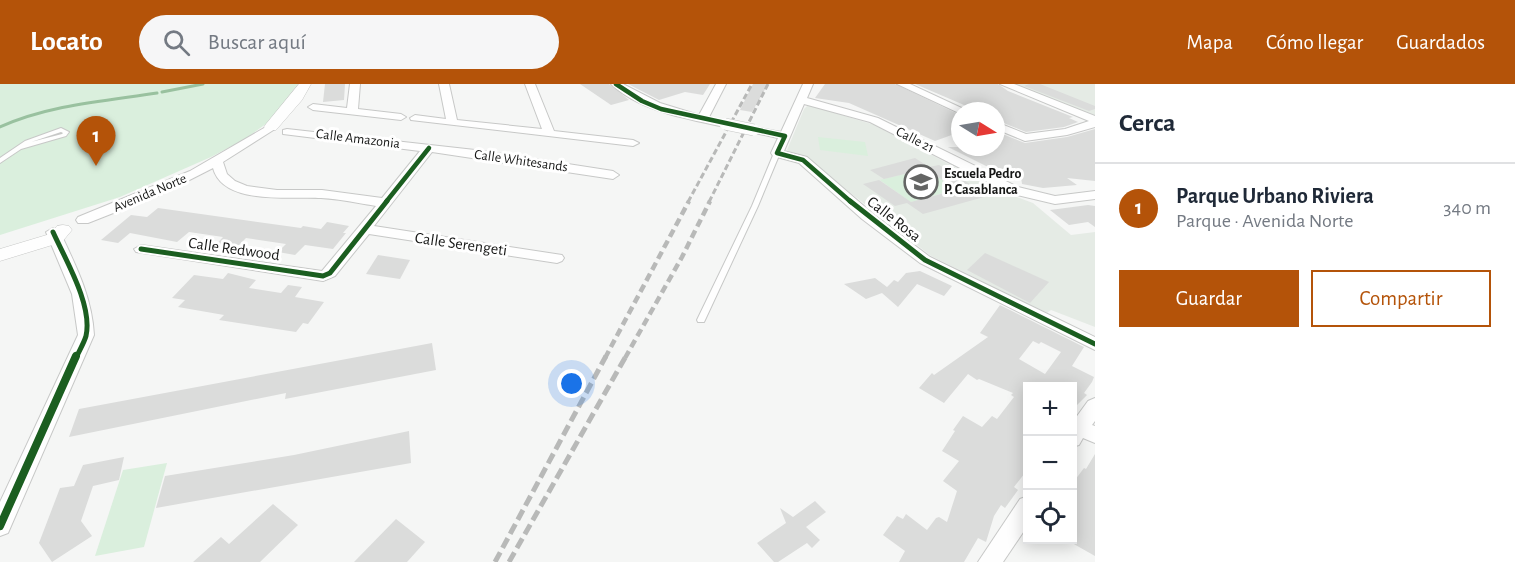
<!DOCTYPE html>
<html lang="es">
<head>
<meta charset="utf-8">
<style>
	body { margin:0; font-family:"Alegreya Sans",sans-serif; background:#f6f6f7; color:#1f2937 }
	.controls { position:absolute; right:18px; bottom:18px; display:grid; overflow:hidden; border-radius:0px; box-shadow:0 3px 15px #0003 }
	.controls button { width:54px; height:54px; display:grid; place-items:center; padding:0; border:0; border-bottom:2px solid #e0e1e3; background:#fff; color:#1f2937; font:30px sans-serif }
	.compass { position:absolute; left:951px; top:18px; width:54px; height:54px; border-radius:50%; background:#fff; box-shadow:0 3px 15px #0003; rotate:101deg }
	.you { position:absolute; left:572px; top:300px; width:21px; height:21px; margin:-15px; border:4px solid #fff; border-radius:50%; background:#1a73e8; box-shadow:0 0 0 9px #1a73e833 }
	.badge { display:grid; place-items:center; width:39px; height:39px; border-radius:50%; background:#b45309; color:#fff; font-size:20px; font-weight:700 }
	.pin { position:absolute; translate:-50% -50px; filter:drop-shadow(0 2px 3px #0008) }
	.pin::after { content:''; position:absolute; top:32px; width:21px; height:18px; background:inherit; clip-path:polygon(0 0,100% 0,50% 100%) }
	.list { margin:0; padding:0; list-style:none }
	h2 { display:flex; justify-content:space-between; align-items:center; height:78px; margin:0; padding:0 24px; font-size:26px }
	h2 small { font-size:20px; font-weight:400; color:#747a83 }
	.list li { display:grid; grid-template-columns:39px 1fr auto; gap:18px; align-items:center; box-sizing:border-box; height:90px; padding:0 24px; border-top:2px solid #e0e1e3 }
	.list b { display:block; font-size:22px; white-space:nowrap }
	.list p { margin:0; font-size:20px; white-space:nowrap; color:#747a83 }
	.list em { font-size:20px; font-style:normal; color:#747a83 }
	.actions { display:flex; gap:12px; padding:18px 24px }
	.actions a { flex:1; padding:14px 0; border:2px solid #b45309; border-radius:0px; text-align:center; font-size:21px; color:#b45309 }
	.actions .main { background:#b45309; color:#fff }
	.icon { flex:none; width:33px; height:33px; fill:none; stroke:currentColor; stroke-width:2; stroke-linecap:round; stroke-linejoin:round }
	.map { position:relative; flex:none; width:1095px; height:478px; overflow:hidden }
	header { display:flex; align-items:center; gap:36px; box-sizing:border-box; height:84px; padding:0 30px; background:#b45309; color:#fff }
	header strong { font-size:28px }
	nav { display:flex; gap:33px; margin-inline-start:auto; font-size:21px }
	.search { width:420px; height:54px; background:#f6f6f7; display:flex; align-items:center; gap:15px; box-sizing:border-box; padding:0 21px; border-radius:33px; color:#747a83; font-size:22px }
	main { display:flex }
	aside { flex:1; background:#fff }
	.map>svg:first-child { display:block }
</style>
</head>
<body>
<header>
<strong>Locato</strong>
<div class="search"><svg class="icon" aria-label="search" viewBox="0 0 24 24"><circle cx="10" cy="10" r="6"/><path d="M15 15l6 6"/></svg>Buscar aquí</div>
<nav><a>Mapa</a><a>Cómo llegar</a><a>Guardados</a></nav>
</header>
<main>
<div class="map">
<svg width="1095" height="478" viewBox="0 0 1095 478">
	<rect width="100%" height="100%" fill="#f5f6f5"/>
	<g fill="#e5ebe5">
		<path d="M1013,0H1095V32Z"/>
		<path d="M808,21L875,41L998,106L1033,119L1071,151L1095,148V243L1051,226L1047,229L931,172L807,75L791,69L787,66L804,25Z"/>
	</g>
	<g fill="#daefdd">
		<path d="M0,0H298L270,37L245,55L211,73L120,113L0,151Z"/>
		<path d="M818,53L865,58L868,72L820,66Z"/>
		<path d="M925,85L957,105L911,118L880,96Z"/>
		<path d="M167,379L144,463L95,472L123,386Z"/>
	</g>
	<g fill="none" stroke-linecap="round" stroke-linejoin="round">
		<g stroke="#99c19f" stroke-width="3">
			<path d="M162,8L203,0"/>
			<path d="M0,43C49,21 104,17 157,9"/>
		</g>
	</g>
	<g fill="#dbdcdb" fill-rule="evenodd">
		<path d="M325,0H345L344,16L323,18Z"/>
		<path d="M580,0H609L629,16L611,21Z"/>
		<path d="M628,0H710L703,11L685,8L659,16Z"/>
		<path d="M753,0H768L752,28L740,26Z"/>
		<path d="M825,0H895L960,31V48L935,57L849,19L815,14Z"/>
		<path d="M915,0H998L1008,7L1073,33L1069,34L1078,38L1064,43L1026,48L996,36V27H978Z"/>
		<path d="M1029,0H1040L1095,22V25L1089,27L1024,2Z"/>
		<path d="M1095,45V97L1067,94L1077,101L1043,104L1022,100L1020,86L1006,92L948,63H996V51L1000,49L1025,59L1067,53Z"/>
		<path d="M915,74L929,83L939,81L970,100L955,104L925,85L884,95L870,86Z"/>
		<path d="M879,96L911,118L967,103L984,113L923,130L907,119L895,122L863,100Z"/>
		<path d="M1088,121L1095,122V143L1088,138L1069,141L1050,126Z"/>
		<path d="M158,124L301,144L303,142L321,145L327,138L349,142L343,149H346L333,165L305,161L295,171L278,168L286,160L246,154L234,166L214,163L223,153L189,148L177,158L130,149L118,159L101,156L131,131L147,133Z"/>
		<path d="M985,169L1049,198L1030,219L967,186Z"/>
		<path d="M378,171L410,176L400,195L366,190Z"/>
		<path d="M920,187L952,202L944,212L917,200L898,223L882,209L866,215L844,200L875,194L887,203L894,196L898,198L906,189Z"/>
		<path d="M228,189L256,196L249,204L281,209L288,201L302,203L295,213L324,218L308,240L303,239L296,248L219,236L224,231L178,223L185,216L172,214L194,191L223,195Z"/>
		<path d="M1000,221L1084,263L1072,282L1094,293L1092,298L1084,309L1087,311L1072,326V303H1028V385L1014,403L1018,406L1005,424L1001,421L994,432L986,458L978,454L964,478H899L905,467L883,451L897,432L903,435L906,430L927,446L936,434L939,433L947,438L957,407L943,397L959,377L942,367L955,347L953,346L963,332L982,343L992,332L997,335L1014,313L1011,311L1013,309L979,295L977,296L968,290L944,319L919,304L932,289L934,291L988,253L980,249ZM1033,257L1039,260L1041,258L1061,268L1045,290L1019,275Z"/>
		<path d="M432,259L436,286L285,315L286,309L69,353L79,325Z"/>
		<path d="M409,347L411,379L156,424L165,392L294,371Z"/>
		<path d="M1095,370V472L1072,459V400L1084,384L1086,385Z"/>
		<path d="M124,373L119,396L93,402L81,437L92,452L52,478L39,459L60,404L74,402L83,381Z"/>
		<path d="M815,417L826,428L806,443L820,456L812,464L807,459L778,478H774L757,459L786,439L780,424L793,433Z"/>
		<path d="M273,420L298,441L260,478H193L221,453L229,460Z"/>
		<path d="M396,435L425,458L407,478H354Z"/>
	</g>
	<g fill="none" stroke-linecap="round" stroke-linejoin="round">
		<g stroke="#c7c8c7" stroke-width="2">
			<g id="service">
				<path d="M61,44L69,48L66,52L21,65L0,79V74L25,57ZM61,48L63,49L62,50L31,58Z"/>
				<path d="M777,67L780,69L758,122L705,236L704,238H698L697,236L752,122L774,69Z"/>
			</g>
		</g>
		<g stroke="#c7c8c7" stroke-width="2">
			<g id="minor">
				<path d="M350,0H360L358,25L401,30L406,33L401,36L313,26L308,23L313,20L347,24Z"/>
				<path d="M439,0H449L457,36L542,45L525,0H535L554,47L633,56L639,59L633,62L411,36L410,34L415,31L446,35Z"/>
				<path d="M611,0H623L660,19L699,31L716,0H726L709,33L731,40L725,43C688,35 639,27 611,0Z"/>
				<path d="M803,0H813L807,14L878,34L1018,103L1055,112L1095,107V115L1055,120L1009,109L870,38L804,20L784,67L807,73L872,129L930,173L1095,253V266L920,179L862,135L799,79L773,72L771,69L778,54L750,48L748,46L754,43L781,48Z"/>
				<path d="M897,0H910L968,27H960L959,29Z"/>
				<path d="M1000,0H1014L1095,32V43L1067,51L1025,57L996,45V38L1026,50L1065,45L1089,37Z"/>
				<path d="M271,40L275,41V45L223,78L227,90L235,97L247,102L277,106H322L382,114L420,67L283,50V46L287,45L484,67L613,87L619,91L613,95L432,68L374,142L562,171L564,174L562,177L557,179L369,150L335,192L323,197L136,168L134,165L141,161L322,187L376,122C358,119 340,115 321,114C291,112 223,122 213,84L164,109L88,139H78L76,136L78,133L190,87Z"/>
				<path d="M53,144L60,148C76,182 92,213 94,251L8,449L0,452V418L78,251L72,210L46,148Z"/>
				<path d="M1095,314V337L1092,341L1095,342V359L1083,354L1079,361L1072,363V339L1088,317Z"/>
				<path d="M1028,412V441L1003,478H978L1020,415Z"/>
			</g>
		</g>
		<g stroke="#c7c8c7" stroke-width="1">
			<g id="tertiary">
				<path d="M299,0H311L302,16L276,46H266L264,43L266,40Z"/>
				<path d="M63,141L69,142L72,146L62,158L0,177V165L50,150L57,142Z"/>
			</g>
		</g>
		<use href="#service" fill="#fefefe" fill-rule="evenodd"/>
		<use href="#minor" fill="#fefefe" fill-rule="evenodd"/>
		<use href="#tertiary" fill="#fefefe" fill-rule="evenodd"/>
		<g stroke="#b8b9b8" stroke-width="3" stroke-dasharray="6 3" stroke-linecap="butt">
			<path d="M688,118L752,0"/>
			<path d="M709,118L768,0"/>
		</g>
		<g stroke="#b8b9b8" stroke-width="4.5" stroke-dasharray="8 4.5" stroke-linecap="butt">
			<path d="M605,274L689,117"/>
			<path d="M625,274L682,173L710,117"/>
		</g>
		<g stroke="#b8b9b8" stroke-width="5" stroke-dasharray="11 5" stroke-linecap="butt">
			<path d="M495,478L606,272"/>
			<path d="M509,478L626,272"/>
		</g>
		<g stroke="#c7c8c7" stroke-width="12" stroke-linecap="butt">
			<path id="minor-bridge" d="M725,40L754,46"/>
		</g>
		<use href="#minor-bridge" stroke="#fefefe" stroke-width="11"/>
		<g stroke="#fff" stroke-width="7">
			<g id="cycleway-far2">
				<path d="M616,0L642,17L661,25L785,52L777,69L803,76L851,118"/>
				<path d="M386,118L429,64"/>
			</g>
		</g>
		<g stroke="#fff" stroke-width="9">
			<g id="cycleway-far1">
				<path d="M850,117L925,176L1095,260"/>
				<path d="M53,148C65,175 93,221 86,252C84,259 79,267 76,274"/>
				<path d="M141,165L323,192L330,189L387,117"/>
			</g>
		</g>
		<g stroke="#fff" stroke-width="11">
			<path id="cycleway" d="M0,442L76,272"/>
		</g>
		<use href="#cycleway-far2" stroke="#1b5e20" stroke-width="4.5"/>
		<use href="#cycleway-far1" stroke="#1b5e20" stroke-width="5"/>
		<use href="#cycleway" stroke="#1b5e20" stroke-width="8"/>
	</g>
	<defs>
		<g id="school-ring" transform="scale(1.725)"><circle r="9.5" fill="#fff" stroke="#646564" stroke-width="1.5"/><path d="M0-5L7-2L0 1L-7-2ZM-4 1L0 2.5L4 1V4Q0 6-4 4Z" fill="#646564"/></g>
	</defs>
	<g fill-rule="evenodd">
		<use href="#school-ring" x="921" y="98"/>
	</g>
	<g text-anchor="middle" dominant-baseline="central" stroke-width="6" stroke-linejoin="round" paint-order="stroke">
		<g font-size="14" fill="#161716" stroke="#fff">
			<text transform="translate(358 55) rotate(7)">Calle Amazonia</text>
			<text transform="translate(915 56) rotate(27)">Calle 21</text>
			<text transform="translate(521 77) rotate(8)">Calle Whitesands</text>
			<text transform="translate(150 109) rotate(-23)">Avenida Norte</text>
		</g>
		<g font-size="14" font-weight="bold" fill="#161716" stroke="#fff" text-anchor="start">
			<text x="944" y="90">Escuela Pedro<tspan x="944" dy="16">P. Casablanca</tspan></text>
		</g>
		<g font-size="16" fill="#161716" stroke="#fff">
			<text transform="translate(894 135) rotate(38)">Calle Rosa</text>
			<text transform="translate(461 160) rotate(8)">Calle Serengeti</text>
			<text transform="translate(234 165) rotate(8)">Calle Redwood</text>
		</g>
	</g>
</svg>
<div class="controls">
<button>+</button>
<button>−</button>
<button><svg class="icon" aria-label="locate" viewBox="0 0 24 24"><circle cx="12" cy="12" r="6"/><path d="M12 2v4M12 18v4M2 12h4M18 12h4"/></svg></button>
</div>
<svg class="compass" viewBox="-18 -18 36 36"><path d="M0-13l5 13h-10z" fill="#e53935"/><path d="M0 13l5-13h-10z" fill="#747a83"/></svg>
<div class="you"></div>
<div class="pin badge" style="left:96px;top:82px">1</div>
</div>
<aside>
<h2>Cerca<small></small></h2>
<ul class="list">
<li><span class="badge">1</span><div><b>Parque Urbano Riviera</b><p>Parque · Avenida Norte</p></div><em>340 m</em></li>
</ul>
<div class="actions"><a class="main">Guardar</a><a>Compartir</a></div>
</aside>
</main>
</body>
</html>
